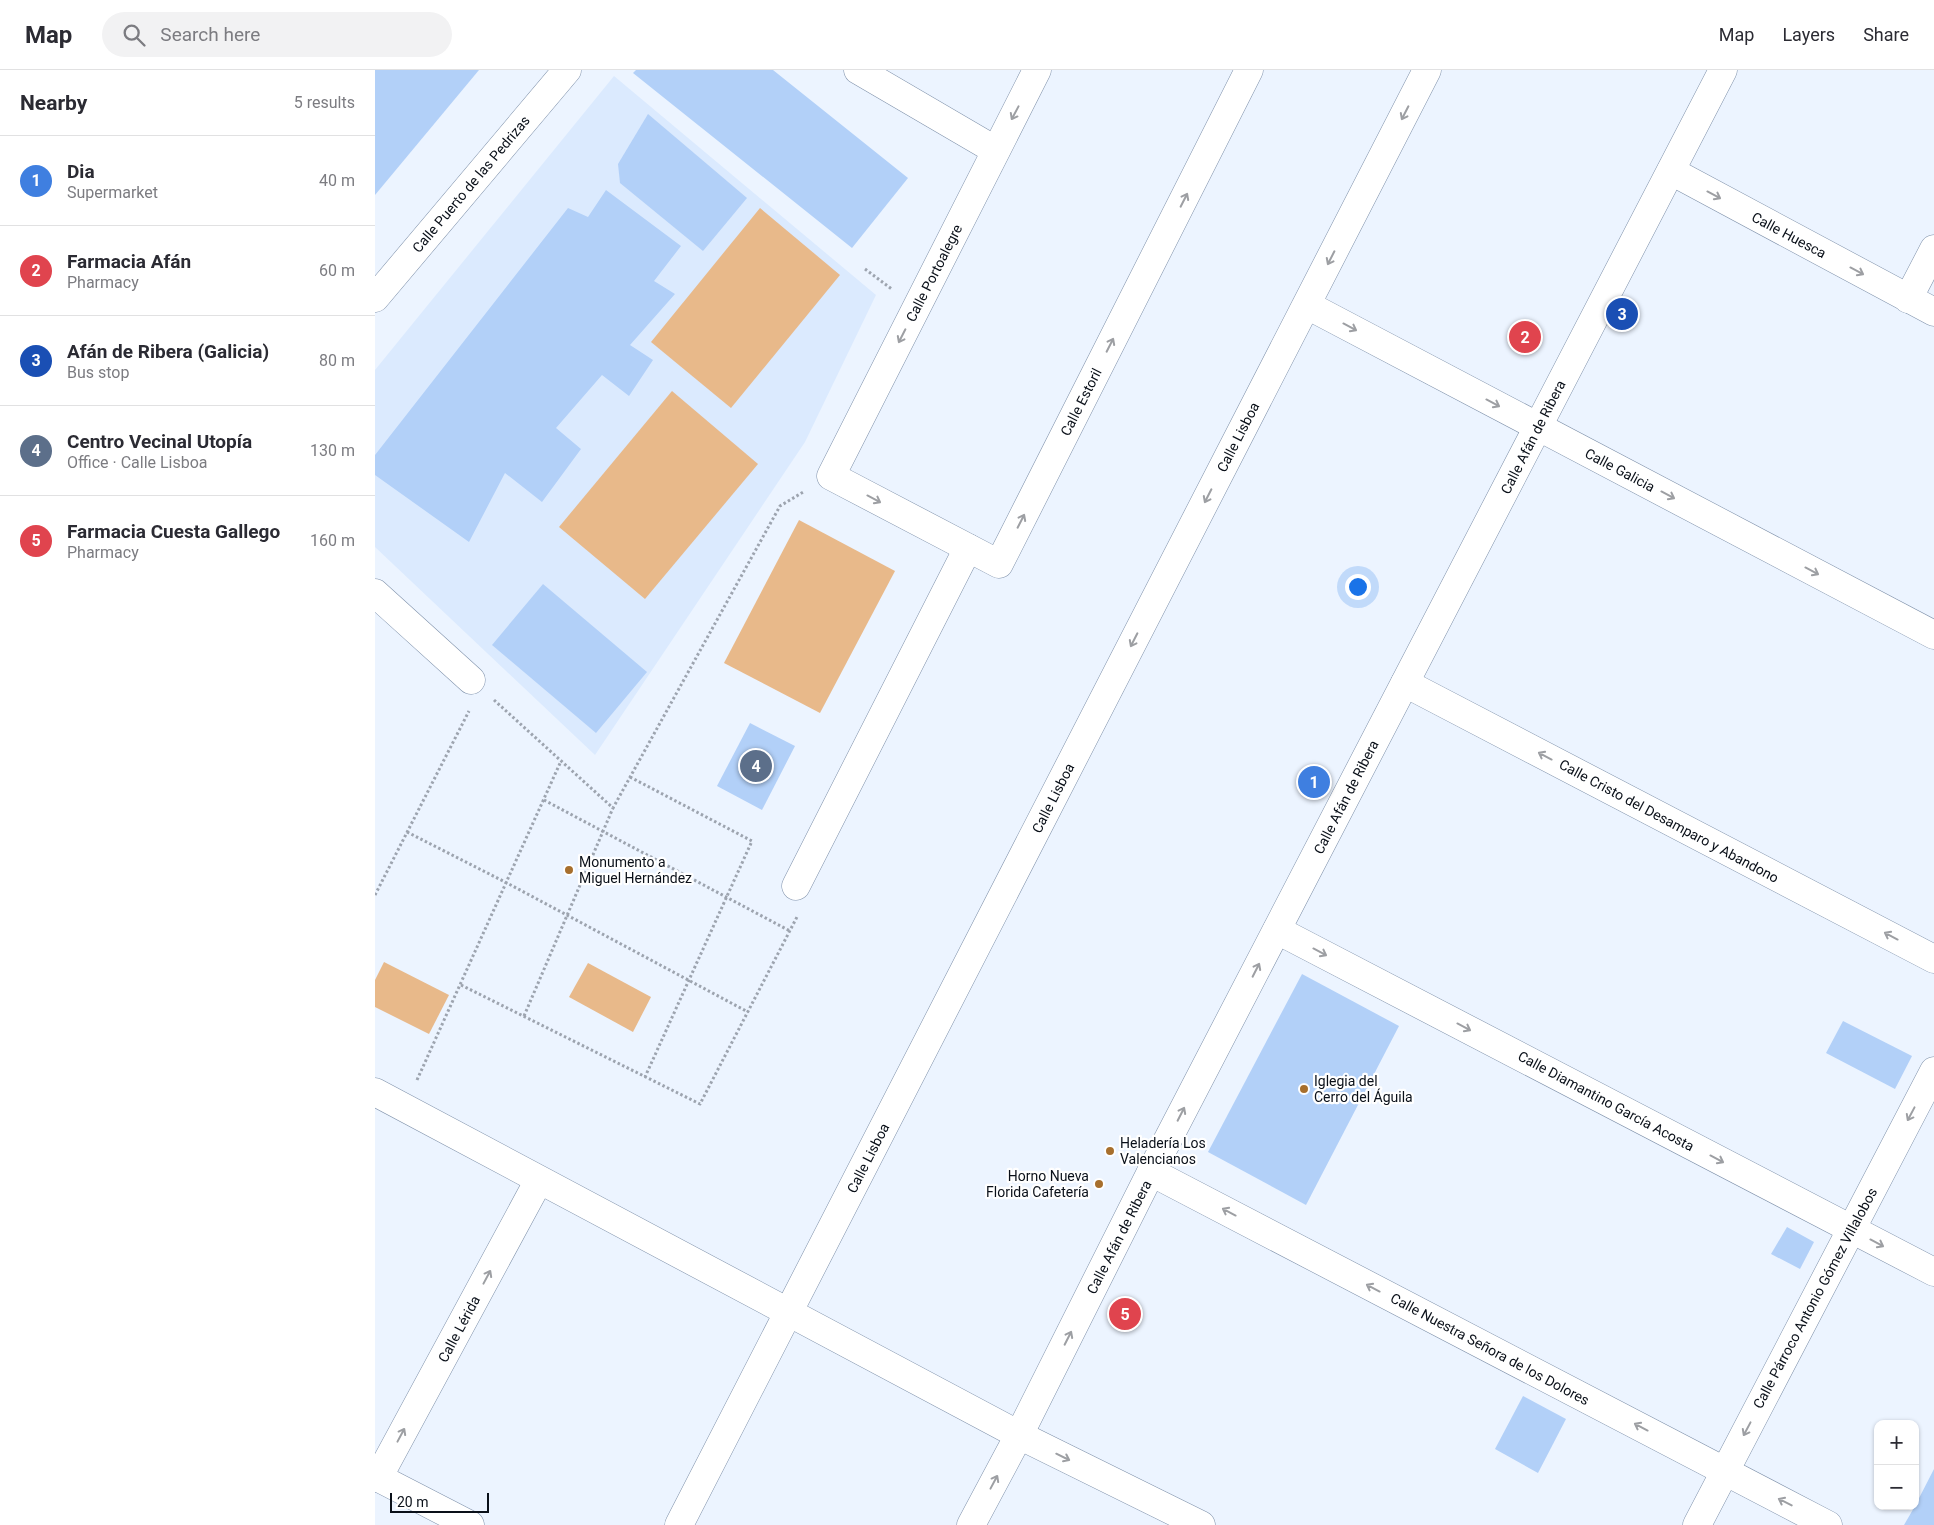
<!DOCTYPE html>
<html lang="en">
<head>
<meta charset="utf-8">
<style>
	body { margin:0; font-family:Roboto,sans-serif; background:#f2f2f3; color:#2b2b33 }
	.controls { position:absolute; right:15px; bottom:15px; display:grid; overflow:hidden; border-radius:10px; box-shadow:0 1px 4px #0004 }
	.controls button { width:45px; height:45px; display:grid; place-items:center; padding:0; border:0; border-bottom:1px solid #e1e1e2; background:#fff; color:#2b2b33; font:25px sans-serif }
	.scale { position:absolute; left:15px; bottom:12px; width:99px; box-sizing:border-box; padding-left:5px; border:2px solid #0a1019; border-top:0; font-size:14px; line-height:18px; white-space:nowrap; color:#0a1019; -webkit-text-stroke:4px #fff; paint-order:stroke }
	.you { position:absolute; left:982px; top:516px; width:18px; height:18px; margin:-12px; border:4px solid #fff; border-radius:50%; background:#1a73e8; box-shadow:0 0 0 8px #1a73e833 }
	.badge { display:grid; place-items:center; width:32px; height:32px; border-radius:50%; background:#d93025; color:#fff; font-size:16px; font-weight:700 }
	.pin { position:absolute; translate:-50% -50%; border:2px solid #fff; box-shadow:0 1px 5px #0006 }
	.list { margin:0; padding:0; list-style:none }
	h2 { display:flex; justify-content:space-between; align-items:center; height:65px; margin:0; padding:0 20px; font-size:21px }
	h2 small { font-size:16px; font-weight:400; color:#7c7c81 }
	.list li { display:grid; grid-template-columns:32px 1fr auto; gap:15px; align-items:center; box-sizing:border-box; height:90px; padding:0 20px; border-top:1px solid #e1e1e2 }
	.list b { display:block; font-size:19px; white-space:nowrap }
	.list p { margin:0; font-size:16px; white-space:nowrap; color:#7c7c81 }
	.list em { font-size:16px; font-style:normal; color:#7c7c81 }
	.icon { flex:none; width:28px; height:28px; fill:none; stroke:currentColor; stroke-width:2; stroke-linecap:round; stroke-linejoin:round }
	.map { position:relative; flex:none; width:1559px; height:1455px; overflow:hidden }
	header { display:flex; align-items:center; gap:30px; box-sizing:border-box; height:70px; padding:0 25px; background:#fff; border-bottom:1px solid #e1e1e2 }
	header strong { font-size:24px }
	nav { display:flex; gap:28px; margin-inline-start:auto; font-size:18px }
	.search { width:350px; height:45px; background:#f2f2f3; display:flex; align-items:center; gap:12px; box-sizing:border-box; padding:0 18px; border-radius:28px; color:#7c7c81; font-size:19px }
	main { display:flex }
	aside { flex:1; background:#fff }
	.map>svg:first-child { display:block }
</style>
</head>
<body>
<header>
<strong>Map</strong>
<div class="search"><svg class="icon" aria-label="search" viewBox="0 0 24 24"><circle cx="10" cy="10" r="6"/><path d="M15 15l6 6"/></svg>Search here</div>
<nav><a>Map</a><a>Layers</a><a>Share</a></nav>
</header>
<main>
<aside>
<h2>Nearby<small>5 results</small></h2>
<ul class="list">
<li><span class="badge" style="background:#3f7fe0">1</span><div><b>Dia</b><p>Supermarket</p></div><em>40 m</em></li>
<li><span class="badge" style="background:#e0444e">2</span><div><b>Farmacia Afán</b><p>Pharmacy</p></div><em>60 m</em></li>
<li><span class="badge" style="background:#1a4fb4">3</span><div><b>Afán de Ribera (Galicia)</b><p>Bus stop</p></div><em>80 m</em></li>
<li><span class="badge" style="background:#5c6f8a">4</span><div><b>Centro Vecinal Utopía</b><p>Office · Calle Lisboa</p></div><em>130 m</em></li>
<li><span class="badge" style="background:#e0444e">5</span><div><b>Farmacia Cuesta Gallego</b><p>Pharmacy</p></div><em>160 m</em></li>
</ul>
</aside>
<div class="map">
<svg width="1559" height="1455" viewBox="0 0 1559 1455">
	<rect width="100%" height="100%" fill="#ecf4ff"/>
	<path fill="#dbeafe" d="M239,6L501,225L430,372L220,685L0,477V300Z"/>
	<g fill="#e8b98a">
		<path d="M385,138L465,205L356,338L276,272Z"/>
		<path d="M297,321L383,394L270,529L184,457Z"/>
		<path d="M424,450L520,501L445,643L349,593Z"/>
		<path d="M9,892L74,925L54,964L0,937V910Z"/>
		<path d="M213,893L276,927L258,962L194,927Z"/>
	</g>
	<g fill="#b2d0f8">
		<path d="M0,0H104L0,125Z"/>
		<path d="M261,0H398L533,108L477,178L258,3Z"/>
		<path d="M273,44L372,128L328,181L245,113L243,94Z"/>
		<path d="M231,120L306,176L279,211L300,224L255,275L278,290L254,326L227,305L181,358L206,379L167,432L130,403L94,472L0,405V385L193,138L213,147Z"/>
		<path d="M168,514L272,602L221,663L117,575Z"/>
		<path d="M375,653L420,676L387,740L342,716Z"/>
		<path d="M927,904L1024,956L931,1135L833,1082Z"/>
		<path d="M1468,951L1537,986L1520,1019L1451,983Z"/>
		<path d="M1412,1157L1439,1172L1425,1199L1396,1184Z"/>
		<path d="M1148,1326L1191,1349L1163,1403L1120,1379Z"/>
		<path d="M1559,1399V1455H1529L1540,1436Z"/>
	</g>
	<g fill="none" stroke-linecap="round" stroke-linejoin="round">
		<g stroke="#7f91aa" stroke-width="29">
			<g id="minor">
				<path d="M483,0L620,80"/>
				<path d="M662,0L456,406L624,494L874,0"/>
				<path d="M1296,101L1559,242"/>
				<path d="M0,228L192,0"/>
				<path d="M1533,229L1559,179"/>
				<path d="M932,235L1559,565"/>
				<path d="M0,523L96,610"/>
				<path d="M1030,613L1559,889"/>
				<path d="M421,816L593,478"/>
				<path d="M902,860L1559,1202"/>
				<path d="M0,1022L644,1365L826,1455"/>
				<path d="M776,1102L1453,1455"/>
				<path d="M0,1406L95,1455"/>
				<path d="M3,1408L164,1110"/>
				<path d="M304,1455L1052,0"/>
				<path d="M596,1455L644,1365L776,1102L1348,0"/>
				<path d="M1322,1455L1559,1001"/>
			</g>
		</g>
		<g stroke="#9da4af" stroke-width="3" stroke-dasharray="2.5 2.5" stroke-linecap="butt">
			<path d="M490,199L518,220"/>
			<path d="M119,630L238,738L405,436L430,421"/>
			<path d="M255,707L377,771L270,1007"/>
			<path d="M169,730L415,861"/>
			<path d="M32,762L132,813L373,942"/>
			<path d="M0,825L94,641"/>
			<path d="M86,915L325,1034L423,845"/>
			<path d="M149,946L238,738"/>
			<path d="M42,1010L186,691"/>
		</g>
		<use href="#minor" stroke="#fff" stroke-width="28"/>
	</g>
	<defs><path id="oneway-shaft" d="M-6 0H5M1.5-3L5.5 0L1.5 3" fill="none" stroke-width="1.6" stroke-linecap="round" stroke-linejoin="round" transform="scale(1.25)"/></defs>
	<g stroke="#9d9fa3">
		<use href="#oneway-shaft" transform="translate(640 43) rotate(118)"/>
		<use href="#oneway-shaft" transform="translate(1030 43) rotate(117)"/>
		<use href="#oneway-shaft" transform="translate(1339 125) rotate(28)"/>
		<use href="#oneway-shaft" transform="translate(809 130) rotate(-63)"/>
		<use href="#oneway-shaft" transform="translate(956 188) rotate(117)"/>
		<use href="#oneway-shaft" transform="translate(1482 201) rotate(28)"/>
		<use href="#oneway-shaft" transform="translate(975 257) rotate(28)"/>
		<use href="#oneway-shaft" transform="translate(527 266) rotate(117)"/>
		<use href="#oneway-shaft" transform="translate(735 275) rotate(-63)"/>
		<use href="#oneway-shaft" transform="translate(1118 333) rotate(28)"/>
		<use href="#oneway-shaft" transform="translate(1293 425) rotate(28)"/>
		<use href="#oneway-shaft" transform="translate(833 426) rotate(117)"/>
		<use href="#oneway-shaft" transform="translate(499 429) rotate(28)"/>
		<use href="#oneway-shaft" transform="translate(646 451) rotate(-63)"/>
		<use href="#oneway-shaft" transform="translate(1437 501) rotate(28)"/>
		<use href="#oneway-shaft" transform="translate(759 570) rotate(117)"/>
		<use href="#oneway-shaft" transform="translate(1170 686) rotate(-152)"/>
		<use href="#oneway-shaft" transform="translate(1516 866) rotate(-152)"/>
		<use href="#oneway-shaft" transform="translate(945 882) rotate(28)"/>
		<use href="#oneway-shaft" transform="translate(881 900) rotate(-63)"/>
		<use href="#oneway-shaft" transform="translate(1089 957) rotate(28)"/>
		<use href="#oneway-shaft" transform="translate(806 1044) rotate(-63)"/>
		<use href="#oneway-shaft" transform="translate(1536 1044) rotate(118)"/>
		<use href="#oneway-shaft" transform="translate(1342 1089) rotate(28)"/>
		<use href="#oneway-shaft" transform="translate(854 1142) rotate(-152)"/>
		<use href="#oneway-shaft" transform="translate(1502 1173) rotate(28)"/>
		<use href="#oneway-shaft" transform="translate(112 1207) rotate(-62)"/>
		<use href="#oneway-shaft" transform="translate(998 1218) rotate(-152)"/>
		<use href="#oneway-shaft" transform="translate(693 1268) rotate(-63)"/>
		<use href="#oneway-shaft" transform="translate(1266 1357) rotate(-152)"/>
		<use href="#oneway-shaft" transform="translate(1372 1359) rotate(118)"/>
		<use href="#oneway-shaft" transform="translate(26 1365) rotate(-62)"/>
		<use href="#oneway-shaft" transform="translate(688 1387) rotate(26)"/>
		<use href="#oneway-shaft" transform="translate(619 1412) rotate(-62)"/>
		<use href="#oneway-shaft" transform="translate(1410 1432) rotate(-153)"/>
	</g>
	<g fill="#a76f2d" stroke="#fff" stroke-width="2">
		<circle cx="194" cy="800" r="5"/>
		<circle cx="929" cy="1019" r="5"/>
		<circle cx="735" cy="1081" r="5"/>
		<circle cx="724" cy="1114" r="5"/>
	</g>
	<g text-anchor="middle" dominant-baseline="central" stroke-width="4.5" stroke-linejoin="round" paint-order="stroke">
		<g font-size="14" fill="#0a1019" stroke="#fff">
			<text transform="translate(96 114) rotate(-50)">Calle Puerto de las Pedrizas</text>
			<text transform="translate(1414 165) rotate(28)">Calle Huesca</text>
			<text transform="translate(559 203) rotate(-63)">Calle Portoalegre</text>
			<text transform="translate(706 332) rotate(-63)">Calle Estoril</text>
			<text transform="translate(863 367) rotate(-63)">Calle Lisboa</text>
			<text transform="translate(1158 367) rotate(-63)">Calle Afán de Ribera</text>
			<text transform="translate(1245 400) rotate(28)">Calle Galicia</text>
			<text transform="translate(971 727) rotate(-63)">Calle Afán de Ribera</text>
			<text transform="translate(678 728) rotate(-63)">Calle Lisboa</text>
			<text transform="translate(1294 751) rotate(28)">Calle Cristo del Desamparo y Abandono</text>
			<text transform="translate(1231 1031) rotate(28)">Calle Diamantino García Acosta</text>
			<text transform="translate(493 1088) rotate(-63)">Calle Lisboa</text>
			<text transform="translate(744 1167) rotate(-63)">Calle Afán de Ribera</text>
			<text transform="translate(1440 1228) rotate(-62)">Calle Párroco Antonio Gómez Villalobos</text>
			<text transform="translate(84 1259) rotate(-62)">Calle Lérida</text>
			<text transform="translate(1115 1279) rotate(28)">Calle Nuestra Señora de los Dolores</text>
		</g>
		<g font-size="14" fill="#0a1019" stroke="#fff" text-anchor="start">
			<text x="204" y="792">Monumento a<tspan x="204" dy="16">Miguel Hernández</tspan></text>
			<text x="939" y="1011">Iglegia del<tspan x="939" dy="16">Cerro del Águila</tspan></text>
			<text x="745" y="1073">Heladería Los<tspan x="745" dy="16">Valencianos</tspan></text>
			<text x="714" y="1106" text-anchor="end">Horno Nueva<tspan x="714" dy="16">Florida Cafetería</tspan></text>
		</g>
	</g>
</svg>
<div class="controls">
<button>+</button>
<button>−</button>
</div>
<div class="scale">20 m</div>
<div class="you"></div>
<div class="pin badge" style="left:939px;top:712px;background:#3f7fe0">1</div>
<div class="pin badge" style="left:1150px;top:267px;background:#e0444e">2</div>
<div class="pin badge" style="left:1247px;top:244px;background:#1a4fb4">3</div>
<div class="pin badge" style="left:381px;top:696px;background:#5c6f8a">4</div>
<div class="pin badge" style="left:750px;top:1244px;background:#e0444e">5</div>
</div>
</main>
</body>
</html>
